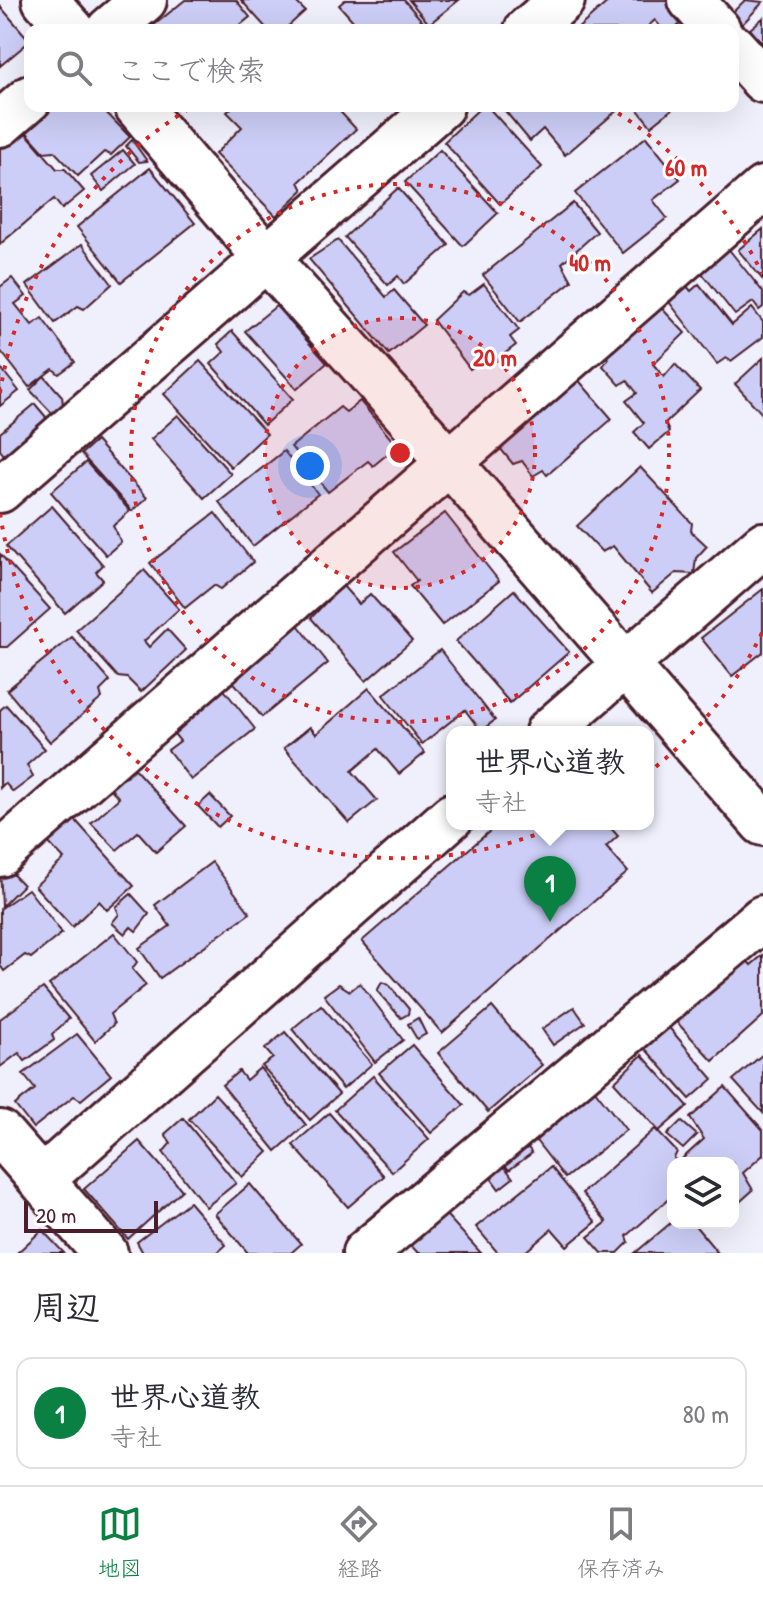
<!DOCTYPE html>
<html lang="ja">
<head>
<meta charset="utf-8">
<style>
	body { margin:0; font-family:"Patrick Hand","Klee One",sans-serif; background:#f7f7f7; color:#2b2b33 }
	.controls { position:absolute; right:24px; bottom:24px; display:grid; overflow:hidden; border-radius:16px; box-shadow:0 8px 32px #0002 }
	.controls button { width:72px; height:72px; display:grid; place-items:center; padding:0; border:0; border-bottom:2px solid #e1e1e2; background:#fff; color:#2b2b33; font:40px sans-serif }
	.scale { position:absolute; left:24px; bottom:20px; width:134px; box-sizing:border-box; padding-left:8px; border:4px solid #4a1f2b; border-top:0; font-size:22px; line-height:28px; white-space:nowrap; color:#4a1f2b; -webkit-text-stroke:6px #fff; paint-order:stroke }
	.you { position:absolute; left:310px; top:466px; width:28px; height:28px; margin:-20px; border:6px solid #fff; border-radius:50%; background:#1a73e8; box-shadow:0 0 0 12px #1a73e833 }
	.badge { display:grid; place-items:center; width:52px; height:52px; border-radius:50%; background:#0b8043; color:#fff; font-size:26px; font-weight:700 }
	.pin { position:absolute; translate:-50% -66px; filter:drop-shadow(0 2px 4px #0008) }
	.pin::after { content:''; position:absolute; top:42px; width:28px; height:24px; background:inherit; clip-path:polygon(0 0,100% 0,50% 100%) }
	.popup { position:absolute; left:446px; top:726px; width:208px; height:104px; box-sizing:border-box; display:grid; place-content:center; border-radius:16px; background:#fff; filter:drop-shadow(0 2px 6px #0005); font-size:26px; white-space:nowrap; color:#7c7c81 }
	.popup b { font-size:30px; color:#2b2b33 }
	.popup::after { content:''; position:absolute; left:50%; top:100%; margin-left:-16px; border:16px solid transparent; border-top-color:#fff }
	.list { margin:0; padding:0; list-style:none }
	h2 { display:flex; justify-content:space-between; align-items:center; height:104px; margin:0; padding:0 32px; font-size:34px }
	h2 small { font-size:26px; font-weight:400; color:#7c7c81 }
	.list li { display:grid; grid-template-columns:52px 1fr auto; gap:24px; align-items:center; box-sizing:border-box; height:112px; margin:0 16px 16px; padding:0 16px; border:2px solid #e1e1e2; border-radius:16px }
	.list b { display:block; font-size:30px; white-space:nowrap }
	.list p { margin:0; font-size:26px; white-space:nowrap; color:#7c7c81 }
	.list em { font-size:26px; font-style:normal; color:#7c7c81 }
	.icon { flex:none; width:44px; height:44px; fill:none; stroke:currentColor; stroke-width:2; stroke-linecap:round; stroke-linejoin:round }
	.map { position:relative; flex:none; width:763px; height:1253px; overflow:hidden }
	.search { position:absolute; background:#fff; box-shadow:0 8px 32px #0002; left:24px; right:24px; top:24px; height:88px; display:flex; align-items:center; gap:20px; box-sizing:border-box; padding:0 28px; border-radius:16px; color:#7c7c81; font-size:30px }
	.sheet { height:232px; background:#fff }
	nav { display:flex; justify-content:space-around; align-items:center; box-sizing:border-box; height:112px; border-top:2px solid #e1e1e2; background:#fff; font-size:22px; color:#7c7c81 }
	nav a { display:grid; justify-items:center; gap:4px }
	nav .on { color:#0b8043 }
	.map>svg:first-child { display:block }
</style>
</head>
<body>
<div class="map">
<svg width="763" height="1253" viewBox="0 0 763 1253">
	<rect width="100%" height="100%" fill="#f0f0fd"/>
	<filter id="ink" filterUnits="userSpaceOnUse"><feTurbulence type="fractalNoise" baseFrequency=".0125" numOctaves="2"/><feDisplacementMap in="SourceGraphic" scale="16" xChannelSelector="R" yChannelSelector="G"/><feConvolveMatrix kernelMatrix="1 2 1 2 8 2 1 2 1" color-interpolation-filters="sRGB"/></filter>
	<g filter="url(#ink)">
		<g fill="#cccef7" stroke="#4a1f2b" stroke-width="2">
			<path d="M185,0H236L250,17L234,30H148Z"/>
			<path d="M241,0H294L305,11L284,30H268Z"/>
			<path d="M345,0H404L430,30H380L374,23L365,30H361L339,5Z"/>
			<path d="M409,0H459L429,24Z"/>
			<path d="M610,0H673L688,18L673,30H663L655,20L644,30H576Z"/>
			<path d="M745,0L763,2L737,30L724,21Z"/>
			<path d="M0,6L30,41L0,66Z"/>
			<path d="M763,18V44L750,29Z"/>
			<path d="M45,106H100L130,137L111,155L104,152L78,176L54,151L44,152L21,126Z"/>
			<path d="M233,106H335L356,129L299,182L303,190L276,216L215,154L242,127L227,112Z"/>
			<path d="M482,106H487L542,167L500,204L444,142Z"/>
			<path d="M501,106H618L620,108L565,155L543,129L530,141Z"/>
			<path d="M635,106H676L651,126Z"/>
			<path d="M20,126L57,169H65L84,191L62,209L54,199L0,244V144Z"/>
			<path d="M646,137L680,179L653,200L667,218L623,253L575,193Z"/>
			<path d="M132,140L147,161L139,162L126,146Z"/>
			<path d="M123,150L135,164L103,191L91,176Z"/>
			<path d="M440,150L498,213L463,246L405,182Z"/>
			<path d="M150,168L195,223L121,282L77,227Z"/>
			<path d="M398,188L449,245L404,284L398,276L388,285L345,237Z"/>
			<path d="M573,203L597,232L562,263L572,281L520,322L483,275Z"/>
			<path d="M763,229V280L738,250Z"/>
			<path d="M338,240L386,297L394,290L424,325L389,354L309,259Z"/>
			<path d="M82,244L112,284L84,309L78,306L55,323L27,285Z"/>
			<path d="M727,247L763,292V307L759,310L753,302L735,315L698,268Z"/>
			<path d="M12,278L26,296L15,304L32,325L42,318L75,362L59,374L53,369L29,387L0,350V287Z"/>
			<path d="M484,284L519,330L510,337L516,345L491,364L486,357L470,369L433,320L463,292L469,295Z"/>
			<path d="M685,284L691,291L699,284L732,325L752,308L763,322V337L731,361L726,358L717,364L666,298Z"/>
			<path d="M654,300L685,333L653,364L664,377L675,364L700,390L665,423L669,432L649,449L634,432L644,423L626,401L637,393L627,380L620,385L603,366L608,359L604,349Z"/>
			<path d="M276,306L327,363L297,389L245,331Z"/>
			<path d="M232,331L293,399L264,425L211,364L224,352L218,344Z"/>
			<path d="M763,358V415L735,384Z"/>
			<path d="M200,361L267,434L231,467L164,394Z"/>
			<path d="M0,367L19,391L0,406Z"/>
			<path d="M44,376L62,396L63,405L53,414L30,390Z"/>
			<path d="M575,376L612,419L547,475L543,470L533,476L522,461L513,464L495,442Z"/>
			<path d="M360,401L397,446L373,466L368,461L328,492L291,447L340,407L346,412Z"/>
			<path d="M35,404L46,417L44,421L4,455L0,450V433Z"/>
			<path d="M178,415L231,474L204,498L151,439Z"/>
			<path d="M96,441L147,498L132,511L81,454Z"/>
			<path d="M284,451L318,494L253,546L219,502Z"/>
			<path d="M86,462L130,511L113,526L121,542L106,555L51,492Z"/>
			<path d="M640,467L692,523L691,531L707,546L696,558L694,574L676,573L652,593L613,546L602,552L577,526Z"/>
			<path d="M52,506L103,565L96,572L103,580L65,613L6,546Z"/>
			<path d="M215,513L253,562L221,589L214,585L185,608L150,563Z"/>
			<path d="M445,513L499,581L442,625L410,586L417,581L394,552Z"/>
			<path d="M0,554L50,609L7,647H0Z"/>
			<path d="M144,570L179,609L144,641L149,647L167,629L186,650L141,692L127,678L118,677L76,630Z"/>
			<path d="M342,585L359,604L370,594L412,641L366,681L311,618Z"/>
			<path d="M763,589V652L732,676L701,638Z"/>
			<path d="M514,590L569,652L510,703L456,641Z"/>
			<path d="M295,621L328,663L262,717L227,674Z"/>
			<path d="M72,637L110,681L100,691L102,698L50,742L7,690Z"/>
			<path d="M440,650L495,720L481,731L465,710L422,744L383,695Z"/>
			<path d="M218,682L255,729L191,780L168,750L180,741L166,724Z"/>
			<path d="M369,688L425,753L399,774L378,749L352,771L377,800L349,823L284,748L310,727L316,734Z"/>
			<path d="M6,705L45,749L27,765L33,777L13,792L5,783L0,788V710Z"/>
			<path d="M123,756L186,826L156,852L138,832L117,850L91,823L119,798L100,777Z"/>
			<path d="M210,795L230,816L218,827L198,806Z"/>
			<path d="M70,814L134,886L107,910L99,901L72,927L35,886L64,859L44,838Z"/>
			<path d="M498,824H607L618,836L606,847L628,872L442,1033L362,941Z"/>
			<path d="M212,862L250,913L160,978L139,948L170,926L155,905Z"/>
			<path d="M4,865L23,885L2,906L0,869Z"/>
			<path d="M28,889L62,933L31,958L25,955L4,971L0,965V909Z"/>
			<path d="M131,894L149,914L136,931L131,927L125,934L112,923L119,914L116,907Z"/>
			<path d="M114,933L137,962L132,969L146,985L110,1014L114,1024L95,1041L49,985Z"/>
			<path d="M763,955V1016L713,1061L672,1017L745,958L751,965Z"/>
			<path d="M382,982L389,985L409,1009L408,1014L401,1018L377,991Z"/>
			<path d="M360,983L403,1040L375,1062L324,995L339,984L350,991Z"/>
			<path d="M43,988L69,1019L52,1034L54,1040L25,1061L19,1053L0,1067V1019Z"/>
			<path d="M321,1005L372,1064L343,1089L292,1029Z"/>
			<path d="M492,1007L542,1065L488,1112L438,1053Z"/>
			<path d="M574,1007L585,1023L553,1045L542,1029Z"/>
			<path d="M418,1018L426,1034L417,1039L408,1024Z"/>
			<path d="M666,1024L713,1079L690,1099L642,1045Z"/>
			<path d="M285,1032L339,1094L310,1120L262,1066L273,1058L265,1049Z"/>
			<path d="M77,1034L111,1075L81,1100L74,1096L33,1128L15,1105L35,1089L23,1074Z"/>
			<path d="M412,1045L464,1105L431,1133L379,1073Z"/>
			<path d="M763,1054V1113L733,1080Z"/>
			<path d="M642,1055L688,1106L659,1131L614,1082Z"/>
			<path d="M260,1068L306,1125L276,1151L222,1085L239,1071L246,1080Z"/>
			<path d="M373,1076L429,1139L392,1172L335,1110Z"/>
			<path d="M591,1085L626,1130L565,1178L530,1133Z"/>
			<path d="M725,1087L763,1130V1155L743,1173L753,1190L733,1208V1163H685L682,1159L704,1139L690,1118Z"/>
			<path d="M215,1094L268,1152L242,1177L189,1119Z"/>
			<path d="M329,1113L384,1176L348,1207L293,1145Z"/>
			<path d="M183,1118L236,1183L206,1207L163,1152L171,1143L165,1134Z"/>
			<path d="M681,1121L697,1135L683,1149L667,1135Z"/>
			<path d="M655,1129L677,1152L674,1158L679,1163H673V1195L627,1236L629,1242L618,1253H602L588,1237L607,1222L582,1193Z"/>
			<path d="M521,1138L532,1153L509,1170L498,1156Z"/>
			<path d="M139,1141L182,1190L128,1239L84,1189Z"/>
			<path d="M497,1157L513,1178L499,1189L483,1167Z"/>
			<path d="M551,1167L596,1222L567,1246L552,1229L524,1253H498L476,1227Z"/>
			<path d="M250,1184L301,1244L291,1253H248L215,1214Z"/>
			<path d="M189,1202L226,1245L217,1253H143L137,1242Z"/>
			<path d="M439,1207L481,1253H418L405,1239Z"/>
			<path d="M673,1221L693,1223L718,1253H635Z"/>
			<path d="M42,1230L64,1253H17Z"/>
		</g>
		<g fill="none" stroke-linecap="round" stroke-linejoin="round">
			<g stroke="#4a1f2b" stroke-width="50">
				<g id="minor">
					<path d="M45,0L72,30"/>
					<path d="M691,0L718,30"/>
					<path d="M109,30L144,0"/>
					<path d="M527,30L562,0"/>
					<path d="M733,47L763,80"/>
					<path d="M137,106L267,259L450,463L763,823"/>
					<path d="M0,124L30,98"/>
					<path d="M0,490L441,106"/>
					<path d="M548,732L763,545"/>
					<path d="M0,854L763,189"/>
					<path d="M0,1133L105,1253"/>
					<path d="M42,1179L452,816"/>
					<path d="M365,1253L763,918"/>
				</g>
			</g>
			<use href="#minor" stroke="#fff" stroke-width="44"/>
		</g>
	</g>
	<circle cx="400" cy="453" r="135" fill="#d62828" fill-opacity=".12"/>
	<g fill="none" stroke="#d62828" stroke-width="4" stroke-dasharray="4 8">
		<circle cx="400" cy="453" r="135"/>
		<circle cx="400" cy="453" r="269"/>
		<path d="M762 633A404 404 0 0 1 0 513M0 393A404 404 0 0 1 192 107M608 107A404 404 0 0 1 762 273"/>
	</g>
	<circle cx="400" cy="453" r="12" fill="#d62828" stroke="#fff" stroke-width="4"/>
	<g font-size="24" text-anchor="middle" font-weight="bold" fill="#d62828" stroke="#fff" stroke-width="6" stroke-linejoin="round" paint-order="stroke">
		<text x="686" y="176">60 m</text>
		<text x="590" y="271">40 m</text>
		<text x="495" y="366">20 m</text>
	</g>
</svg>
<div class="controls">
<button><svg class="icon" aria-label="layers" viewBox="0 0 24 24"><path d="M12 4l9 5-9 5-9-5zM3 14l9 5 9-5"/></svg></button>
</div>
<div class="scale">20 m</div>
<div class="you"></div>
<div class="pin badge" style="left:550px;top:922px">1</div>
<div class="popup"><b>世界心道教</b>寺社</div>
<div class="search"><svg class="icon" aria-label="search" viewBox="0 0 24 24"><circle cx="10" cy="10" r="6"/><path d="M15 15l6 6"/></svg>ここで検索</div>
</div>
<section class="sheet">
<h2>周辺<small></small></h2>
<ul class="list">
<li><span class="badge">1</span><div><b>世界心道教</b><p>寺社</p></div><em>80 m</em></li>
</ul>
</section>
<nav>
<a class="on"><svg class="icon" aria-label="map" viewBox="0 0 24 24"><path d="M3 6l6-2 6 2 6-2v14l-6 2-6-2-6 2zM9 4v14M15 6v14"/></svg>地図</a>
<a><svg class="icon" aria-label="directions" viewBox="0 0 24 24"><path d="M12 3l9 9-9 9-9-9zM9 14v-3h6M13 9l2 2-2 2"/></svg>経路</a>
<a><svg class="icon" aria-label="saved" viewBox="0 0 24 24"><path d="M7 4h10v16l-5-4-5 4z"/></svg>保存済み</a>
</nav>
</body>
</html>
